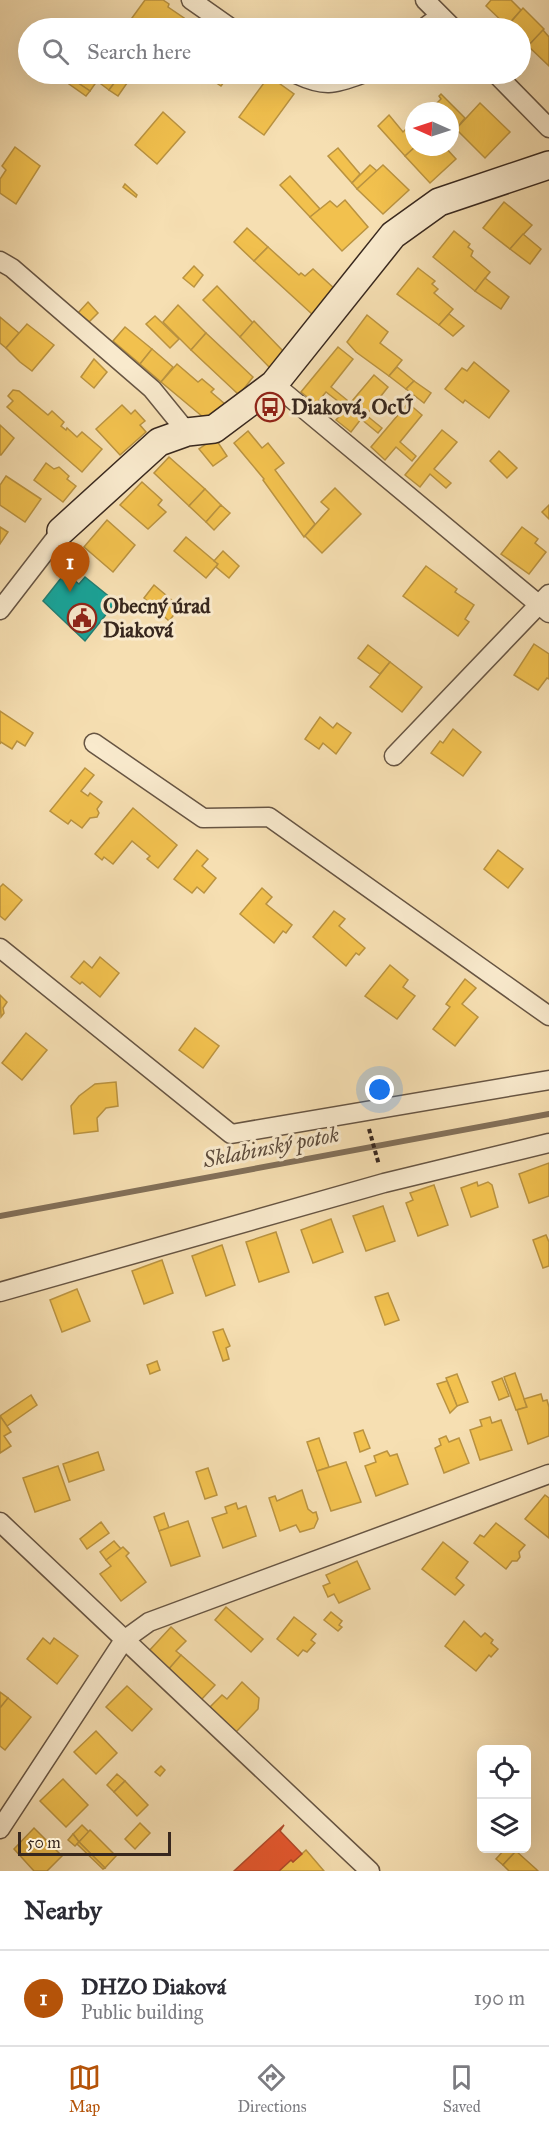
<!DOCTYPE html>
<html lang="en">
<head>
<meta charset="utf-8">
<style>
	body { margin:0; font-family:"IM FELL Great Primer",serif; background:#f2f2f3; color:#2b2b33 }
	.controls { position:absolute; right:18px; bottom:18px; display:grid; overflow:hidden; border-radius:9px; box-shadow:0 6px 24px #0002 }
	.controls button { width:54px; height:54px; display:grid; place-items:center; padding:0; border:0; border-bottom:2px solid #e1e1e2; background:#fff; color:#2b2b33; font:30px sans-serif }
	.compass { position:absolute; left:405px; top:102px; width:54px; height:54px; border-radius:50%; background:#fff; box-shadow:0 6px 24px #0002; rotate:273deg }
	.scale { position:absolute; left:18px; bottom:15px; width:153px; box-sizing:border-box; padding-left:6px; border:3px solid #37271e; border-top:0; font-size:16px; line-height:21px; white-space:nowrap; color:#37271e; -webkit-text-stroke:4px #f9eacd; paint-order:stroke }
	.you { position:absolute; left:380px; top:1090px; width:21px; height:21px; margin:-15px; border:4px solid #fff; border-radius:50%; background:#1a73e8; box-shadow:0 0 0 9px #1a73e833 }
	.badge { display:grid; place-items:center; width:39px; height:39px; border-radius:50%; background:#b45309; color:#fff; font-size:20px; font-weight:700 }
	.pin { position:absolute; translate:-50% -50px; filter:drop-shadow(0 2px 3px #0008) }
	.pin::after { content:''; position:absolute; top:32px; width:21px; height:18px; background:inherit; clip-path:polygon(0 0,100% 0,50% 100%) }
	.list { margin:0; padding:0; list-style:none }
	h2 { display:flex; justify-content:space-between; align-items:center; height:78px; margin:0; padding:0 24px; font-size:26px }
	h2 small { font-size:20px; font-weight:400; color:#7c7c81 }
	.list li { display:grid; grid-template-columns:39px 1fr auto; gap:18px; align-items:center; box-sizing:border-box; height:96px; padding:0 24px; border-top:2px solid #e1e1e2 }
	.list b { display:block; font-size:22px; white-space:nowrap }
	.list p { margin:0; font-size:20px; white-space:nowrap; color:#7c7c81 }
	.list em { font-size:20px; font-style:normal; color:#7c7c81 }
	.icon { flex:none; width:33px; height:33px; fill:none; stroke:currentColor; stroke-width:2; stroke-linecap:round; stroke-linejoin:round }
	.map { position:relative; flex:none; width:549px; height:1871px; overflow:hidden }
	.search { position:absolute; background:#fff; box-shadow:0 6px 24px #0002; left:18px; right:18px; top:18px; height:66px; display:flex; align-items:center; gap:15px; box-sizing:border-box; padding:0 21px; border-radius:33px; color:#7c7c81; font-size:22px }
	.sheet { height:174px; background:#fff }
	nav { display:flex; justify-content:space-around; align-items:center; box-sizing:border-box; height:84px; border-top:2px solid #e1e1e2; background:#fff; font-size:16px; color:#7c7c81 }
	nav a { display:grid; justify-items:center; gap:3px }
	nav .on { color:#b45309 }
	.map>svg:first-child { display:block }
</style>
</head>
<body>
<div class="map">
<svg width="549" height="1871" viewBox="0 0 549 1871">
	<rect width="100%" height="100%" fill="#f6dfb2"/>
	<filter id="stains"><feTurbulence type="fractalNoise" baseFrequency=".00333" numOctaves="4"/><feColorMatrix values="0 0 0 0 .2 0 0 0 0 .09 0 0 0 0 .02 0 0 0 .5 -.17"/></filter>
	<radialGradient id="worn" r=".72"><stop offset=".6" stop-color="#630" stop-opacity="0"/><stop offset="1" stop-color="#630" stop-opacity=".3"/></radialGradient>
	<g fill="#f2c14e" stroke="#ba9340" stroke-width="1.5">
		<path d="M145,0H163L169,4L168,7L184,18L177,28H139L129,22Z"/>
		<path d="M491,0H511L521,10L507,26L486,6Z"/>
		<path d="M523,8L544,29L530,44L520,35V28H514L509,24Z"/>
		<path d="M543,30L549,37V66L528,46Z"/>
		<path d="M76,74H121L109,90L97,81L90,91L72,79Z"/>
		<path d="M121,74H129L132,76L118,96L109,90Z"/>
		<path d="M203,74H230L221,86Z"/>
		<path d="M449,74H461L455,80Z"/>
		<path d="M269,76L294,94L264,135L239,117Z"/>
		<path d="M72,79L90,91L86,96L69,84Z"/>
		<path d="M441,94L465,118L456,129L450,123V111H438L431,104L435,105L441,99L439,96Z"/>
		<path d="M480,103L510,132L485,158L456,129Z"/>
		<path d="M163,112L185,132L157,164L135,145Z"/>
		<path d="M389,115L403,132L406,129L414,137L415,147L405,156L378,126Z"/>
		<path d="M15,147L40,166L16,204L0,193V179L6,170L2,166Z"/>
		<path d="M415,147H445L456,159L430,183L405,156Z"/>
		<path d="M338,148L360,174L352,183L328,156Z"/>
		<path d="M370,165L377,171L357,189L352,183Z"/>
		<path d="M383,165L409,190L383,214L357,189Z"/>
		<path d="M290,176L320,209L310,217L280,185Z"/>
		<path d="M125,184L137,195L136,197L123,187Z"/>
		<path d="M345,200L368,227L342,251L310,217L330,201L337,207Z"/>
		<path d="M504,202L532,225L510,249L483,228Z"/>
		<path d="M247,228L268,247L254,261L234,242Z"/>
		<path d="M454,231L470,244L468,247L473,251L471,256L490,272L475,291L433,257Z"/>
		<path d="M523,234L541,249L530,264L510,249Z"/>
		<path d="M268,247L299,275L301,273L305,276L313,269L336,290L313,315L254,261Z"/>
		<path d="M194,266L203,275L194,287L183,278Z"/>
		<path d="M418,268L435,281L432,284L438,289L434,293L453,309L439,325L397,294Z"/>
		<path d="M485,278L509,297L501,309L475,291Z"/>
		<path d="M217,286L253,323L240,337L203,300Z"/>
		<path d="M88,302L98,313L88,323L78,313Z"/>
		<path d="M178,305L206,333L191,350L163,322Z"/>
		<path d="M449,314L464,326L453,336L439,325Z"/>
		<path d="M367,315L388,332L380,343L402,360L389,376L356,352L347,342Z"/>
		<path d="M155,316L179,339L170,348L146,324Z"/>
		<path d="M0,317L19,333L6,348L0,343Z"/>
		<path d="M254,321L284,352L270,368L240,337Z"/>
		<path d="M27,324L54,345L32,371L20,362L6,348Z"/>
		<path d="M125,327L152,349L140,364L113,341Z"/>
		<path d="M206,333L253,377L239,395L191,350Z"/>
		<path d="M338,347L353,359L331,387L347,400L343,405L326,392L316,404L301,392Z"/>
		<path d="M152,349L173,367L161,382L140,364Z"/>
		<path d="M94,359L107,372L94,388L81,377Z"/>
		<path d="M474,362L509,391L489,418L465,400L463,403L445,389L462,368L467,371Z"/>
		<path d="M177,364L198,382L202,379L214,389L211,392L225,404L209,422L161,382Z"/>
		<path d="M397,367L414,381L406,389L389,376Z"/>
		<path d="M374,375L388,387L366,415L382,428L378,433L361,419L351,432L336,420Z"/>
		<path d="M414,381L431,393L424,403L406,389Z"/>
		<path d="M13,390L19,391L48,415L52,411L64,422L61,426L66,430L67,428L77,437L82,432L102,449L82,472L7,407L13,401L8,396Z"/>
		<path d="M408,403L422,415L400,442L416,456L412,461L396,447L385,460L371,447Z"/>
		<path d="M122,405L131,414L135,410L145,421L140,425L146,432L120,455L96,429Z"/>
		<path d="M0,425L14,438L1,455H0Z"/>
		<path d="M442,430L457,442L434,469L451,483L446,488L430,474L420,487L405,475Z"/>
		<path d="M248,431L262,448L268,443L284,463L275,470L315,524L304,537L263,480L264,479L234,443Z"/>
		<path d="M215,438L227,456L213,466L199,449Z"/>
		<path d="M499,451L517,468L507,478L490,461Z"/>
		<path d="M169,457L205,489L189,506L154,473Z"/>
		<path d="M46,463L54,469L59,467L69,476L67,479L76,486L63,502L34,480Z"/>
		<path d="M6,476L41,499L25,522L0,505V485Z"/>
		<path d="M142,482L162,500L158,505L166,512L148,529L120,505Z"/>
		<path d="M335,488L361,514L322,553L305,536L329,509L321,502Z"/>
		<path d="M205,489L221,505L206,522L189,506Z"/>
		<path d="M221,505L230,513L214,530L206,522Z"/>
		<path d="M549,505V519L542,512Z"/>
		<path d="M107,520L135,545L113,572L84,547Z"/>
		<path d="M0,527L8,532L0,544Z"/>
		<path d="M522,527L538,539L535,543L546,552L529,574L501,554Z"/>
		<path d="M186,537L218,564L206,578L174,551Z"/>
		<path d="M223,551L239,566L229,578L216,567L218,564L214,561Z"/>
		<path d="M426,566L457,589L455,592L474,605L465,619L469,622L458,636L403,596Z"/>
		<path d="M154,585L180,607L169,621L144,598Z"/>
		<path d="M534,644L549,654V679L547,678L538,690L514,675Z"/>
		<path d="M368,645L390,662L380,674L358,658Z"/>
		<path d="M390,662L422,687L402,712L370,687Z"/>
		<path d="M0,711L33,733L25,746L17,741L12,749L1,742L0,744Z"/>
		<path d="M320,717L333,728L337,723L351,733L336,754L323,743L319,749L305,739Z"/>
		<path d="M453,729L481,752L463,776L431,753L440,741L443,743Z"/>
		<path d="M85,768L94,775L81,791L88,796L90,793L102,802L97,809L99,813L97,817L90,818L82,828L71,820L68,824L50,811Z"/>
		<path d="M133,808L177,845L158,868L147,859L150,856L132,841L113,864L104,857L102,860L95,854Z"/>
		<path d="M197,850L208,859L202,866L216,878L204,893L197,887L192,893L174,879Z"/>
		<path d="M498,850L523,869L508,888L484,869Z"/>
		<path d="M3,884L22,900L5,920L0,916V887Z"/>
		<path d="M262,888L272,897L266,904L292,925L286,933L283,931L274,943L240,914Z"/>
		<path d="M334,911L345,919L339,926L365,948L359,955L356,953L346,966L313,937Z"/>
		<path d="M100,957L119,973L100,997L82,982L80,984L71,977L84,961L92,968Z"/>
		<path d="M390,965L408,980L403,987L415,996L397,1019L365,996Z"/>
		<path d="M465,979L476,988L462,1004L478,1017L455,1046L433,1029L450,1007L446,1004Z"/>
		<path d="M0,995L7,1002L3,1008L4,1013L1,1017Z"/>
		<path d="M195,1028L219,1046L203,1068L179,1050Z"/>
		<path d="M26,1033L47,1050L22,1080L2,1063Z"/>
		<path d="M116,1082L118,1106L106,1108L97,1118L98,1131L74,1134L71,1106L79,1096L95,1084Z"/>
		<path d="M549,1163V1196L529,1203L519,1174Z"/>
		<path d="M477,1182L478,1186L488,1182L492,1185L498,1207L471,1217L461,1188Z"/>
		<path d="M434,1185L448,1225L418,1236L406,1203L413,1200L410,1193Z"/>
		<path d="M383,1206L395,1241L366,1251L353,1216Z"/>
		<path d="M331,1219L343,1252L313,1263L301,1230Z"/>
		<path d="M276,1232L289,1272L259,1282L246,1242Z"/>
		<path d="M546,1235L549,1242V1266L543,1268L533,1240Z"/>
		<path d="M222,1245L235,1285L206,1296L192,1256Z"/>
		<path d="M162,1260L173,1293L144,1304L132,1271Z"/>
		<path d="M77,1289L90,1321L62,1332L50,1300Z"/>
		<path d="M388,1293L399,1320L385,1325L375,1297Z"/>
		<path d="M223,1329L230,1346L226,1348L229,1359L223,1361L213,1332Z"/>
		<path d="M157,1361L160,1370L150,1374L147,1365Z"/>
		<path d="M515,1373L527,1407L516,1410L504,1377Z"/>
		<path d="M457,1374L468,1402L457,1406L446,1378Z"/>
		<path d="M502,1378L509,1396L499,1400L492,1382Z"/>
		<path d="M447,1381L457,1406L450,1413L437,1384Z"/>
		<path d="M541,1394L543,1401L547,1400L549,1407V1436L528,1444L517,1410L527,1407L524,1399Z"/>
		<path d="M31,1395L37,1405L7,1426L0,1416Z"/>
		<path d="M0,1416L11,1432L4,1436L11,1446L0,1453Z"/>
		<path d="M490,1417L492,1423L501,1420L512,1450L480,1460L470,1430L482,1426L480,1420Z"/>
		<path d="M363,1430L370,1448L360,1452L354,1433Z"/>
		<path d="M446,1436L449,1442L459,1438L469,1463L444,1473L435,1448L441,1445L439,1439Z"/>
		<path d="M319,1438L329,1467L317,1471L307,1442Z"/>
		<path d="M387,1451L390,1456L397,1454L408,1484L376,1496L365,1466L376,1462L374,1456Z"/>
		<path d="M98,1452L104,1470L69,1482L63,1464Z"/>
		<path d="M346,1462L361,1502L331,1511L317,1471Z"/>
		<path d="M58,1466L70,1500L35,1512L23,1478Z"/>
		<path d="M208,1468L217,1495L205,1499L196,1472Z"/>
		<path d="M302,1490L308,1509L313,1513L316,1512L318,1519L314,1528L300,1532L296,1525L280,1531L269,1498L275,1496L277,1501Z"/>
		<path d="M545,1495L549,1498V1538L525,1519Z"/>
		<path d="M236,1503L238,1509L246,1506L256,1536L223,1548L212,1518L227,1513L225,1507Z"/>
		<path d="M164,1513L169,1528L159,1531L154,1517Z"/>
		<path d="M188,1521L200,1556L171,1566L159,1531Z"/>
		<path d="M101,1522L109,1533L87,1549L80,1539Z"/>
		<path d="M496,1523L525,1545L519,1552L520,1557L517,1561H512L506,1569L474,1543L480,1535L484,1537Z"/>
		<path d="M114,1541L121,1549L106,1560L100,1552Z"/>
		<path d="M443,1542L468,1562L456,1578L464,1585L455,1595L422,1569Z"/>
		<path d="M123,1547L129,1553L126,1556L146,1582L121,1601L100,1574L111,1566L106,1560Z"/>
		<path d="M357,1561L370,1589L339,1603L334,1594L328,1597L323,1586L330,1583L326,1575Z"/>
		<path d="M226,1607L263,1639L251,1652L215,1620Z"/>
		<path d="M331,1612L342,1621L339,1625L342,1627L338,1631L324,1620Z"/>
		<path d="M294,1617L316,1634L311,1640L315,1643L307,1652L303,1650L298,1656L277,1639Z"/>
		<path d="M464,1621L481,1637L485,1633L493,1640L491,1643L498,1649L491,1657L489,1655L476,1671L445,1646Z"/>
		<path d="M171,1627L186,1641L176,1651L181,1655L168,1670L148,1652Z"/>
		<path d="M43,1638L50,1644L54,1638L78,1656L57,1684L27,1659Z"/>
		<path d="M181,1655L215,1685L201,1700L168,1670Z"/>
		<path d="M242,1682L259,1698L258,1709L236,1732L209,1708L222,1695L227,1699Z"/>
		<path d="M127,1686L152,1709L132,1731L106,1707Z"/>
		<path d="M0,1692L8,1698L0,1708Z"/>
		<path d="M8,1698L31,1717L5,1750L0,1746V1708Z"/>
		<path d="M96,1731L117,1753L96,1774L74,1752Z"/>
		<path d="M161,1766L165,1770L160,1776L155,1772Z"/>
		<path d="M117,1774L125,1781L114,1792L107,1785Z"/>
		<path d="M63,1779L88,1805L66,1827L40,1801Z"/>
		<path d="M125,1781L148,1805L137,1816L114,1792Z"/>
		<path d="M140,1823L150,1833L135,1849L125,1839Z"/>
		<path d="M82,1825L89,1832L79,1842L73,1834Z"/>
		<path d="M34,1828L62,1856L47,1871H34L14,1849Z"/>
		<path d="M90,1830L116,1856L105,1868L79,1842Z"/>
		<path d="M73,1834L79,1842L75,1846L68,1840Z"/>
		<path d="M79,1842L105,1868L103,1869L77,1844Z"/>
		<path d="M506,1848H514L516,1851L503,1865L496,1859Z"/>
		<path d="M306,1850L324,1871H279L291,1860L293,1862Z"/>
		<path d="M516,1851L536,1869L538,1871H509L503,1865Z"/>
	</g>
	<path fill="#e4572e" stroke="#b04929" stroke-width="1.5" d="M284,1825L280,1831L302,1854L293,1862L291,1860L279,1871H234Z"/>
	<path fill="#17a398" stroke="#217e73" stroke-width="1.5" d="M65,573L79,584L85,577L116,602L85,641L43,601Z"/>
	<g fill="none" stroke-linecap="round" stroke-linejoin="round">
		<path stroke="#837059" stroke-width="6" d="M0,1216L549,1114"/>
		<g stroke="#675543" stroke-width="21">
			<g id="street">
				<path d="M191,0L231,28"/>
				<path d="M425,0L453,28"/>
				<path d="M424,28L440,16"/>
				<path d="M296,74C324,87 333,85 362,74"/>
				<path d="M496,74L549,128"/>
				<path d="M0,261L12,268L152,389L187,432"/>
				<path d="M274,384L549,613"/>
				<path d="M0,610L61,531"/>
				<path d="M94,743L203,818L269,817L549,1016"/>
				<path d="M394,756L549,594"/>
				<path d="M0,948L231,1134L549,1080"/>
				<path d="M0,1292L384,1183L549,1143"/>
				<path d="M0,1522L370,1871"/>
				<path d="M0,1829L124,1640L149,1622L549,1474"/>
			</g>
		</g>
		<g stroke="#37271e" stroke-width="30">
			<path id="secondary" d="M61,531L159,442L187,432L214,429L274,384L393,235L439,202L549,165"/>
		</g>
		<path stroke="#37271e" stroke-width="4" stroke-dasharray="4.5 3" stroke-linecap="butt" d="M369,1129L379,1165"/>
		<use href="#street" stroke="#f9eacd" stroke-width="18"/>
		<use href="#secondary" stroke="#f9eacd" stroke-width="27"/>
	</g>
	<defs>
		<g id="bus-ring" transform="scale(1.5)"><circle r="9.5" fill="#f9eacd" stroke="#8f2418" stroke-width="1.5"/><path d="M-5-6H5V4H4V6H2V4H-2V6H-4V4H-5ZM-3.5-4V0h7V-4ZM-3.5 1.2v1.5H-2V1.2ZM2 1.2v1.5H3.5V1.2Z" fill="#8f2418"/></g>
		<g id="civic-ring" transform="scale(1.5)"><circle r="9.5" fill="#f9eacd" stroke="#8f2418" stroke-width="1.5"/><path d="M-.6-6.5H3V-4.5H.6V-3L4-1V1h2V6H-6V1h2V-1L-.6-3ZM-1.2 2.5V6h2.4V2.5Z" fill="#8f2418"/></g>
	</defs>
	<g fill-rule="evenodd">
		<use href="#bus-ring" x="270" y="407"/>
		<use href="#civic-ring" x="82" y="618"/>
	</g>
	<g text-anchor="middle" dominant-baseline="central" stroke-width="6" stroke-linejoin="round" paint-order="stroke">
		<g font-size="21" font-weight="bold" fill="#37271e" stroke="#f9eacd" text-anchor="start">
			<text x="291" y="407">Diaková, OcÚ</text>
			<text x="103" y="606">Obecný úrad<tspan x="103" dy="24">Diaková</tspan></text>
		</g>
		<g font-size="22" font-style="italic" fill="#5d4b3b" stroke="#f9eacd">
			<text transform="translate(271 1147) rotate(-11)">Sklabinský potok</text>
		</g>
	</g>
	<rect width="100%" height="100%" filter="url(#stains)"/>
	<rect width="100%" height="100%" fill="url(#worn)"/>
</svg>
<div class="controls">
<button><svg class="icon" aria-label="locate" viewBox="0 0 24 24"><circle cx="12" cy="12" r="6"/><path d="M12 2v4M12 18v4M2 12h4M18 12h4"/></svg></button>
<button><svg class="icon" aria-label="layers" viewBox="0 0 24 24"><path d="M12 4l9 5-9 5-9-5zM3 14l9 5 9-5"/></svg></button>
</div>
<svg class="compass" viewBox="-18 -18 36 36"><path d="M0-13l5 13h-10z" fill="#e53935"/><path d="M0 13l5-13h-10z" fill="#7c7c81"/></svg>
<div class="scale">50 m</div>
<div class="you"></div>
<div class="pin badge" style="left:70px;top:592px">1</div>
<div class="search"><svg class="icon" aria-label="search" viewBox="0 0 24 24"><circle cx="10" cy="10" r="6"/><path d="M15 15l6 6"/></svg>Search here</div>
</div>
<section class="sheet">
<h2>Nearby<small></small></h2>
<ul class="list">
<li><span class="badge">1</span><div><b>DHZO Diaková</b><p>Public building</p></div><em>190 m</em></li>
</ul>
</section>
<nav>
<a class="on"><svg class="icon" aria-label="map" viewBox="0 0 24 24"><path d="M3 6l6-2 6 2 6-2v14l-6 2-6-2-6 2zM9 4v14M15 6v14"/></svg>Map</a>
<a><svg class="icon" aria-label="directions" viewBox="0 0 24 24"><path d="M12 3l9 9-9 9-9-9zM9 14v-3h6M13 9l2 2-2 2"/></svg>Directions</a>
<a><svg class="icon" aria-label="saved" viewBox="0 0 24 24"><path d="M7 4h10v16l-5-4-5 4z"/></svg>Saved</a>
</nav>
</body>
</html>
